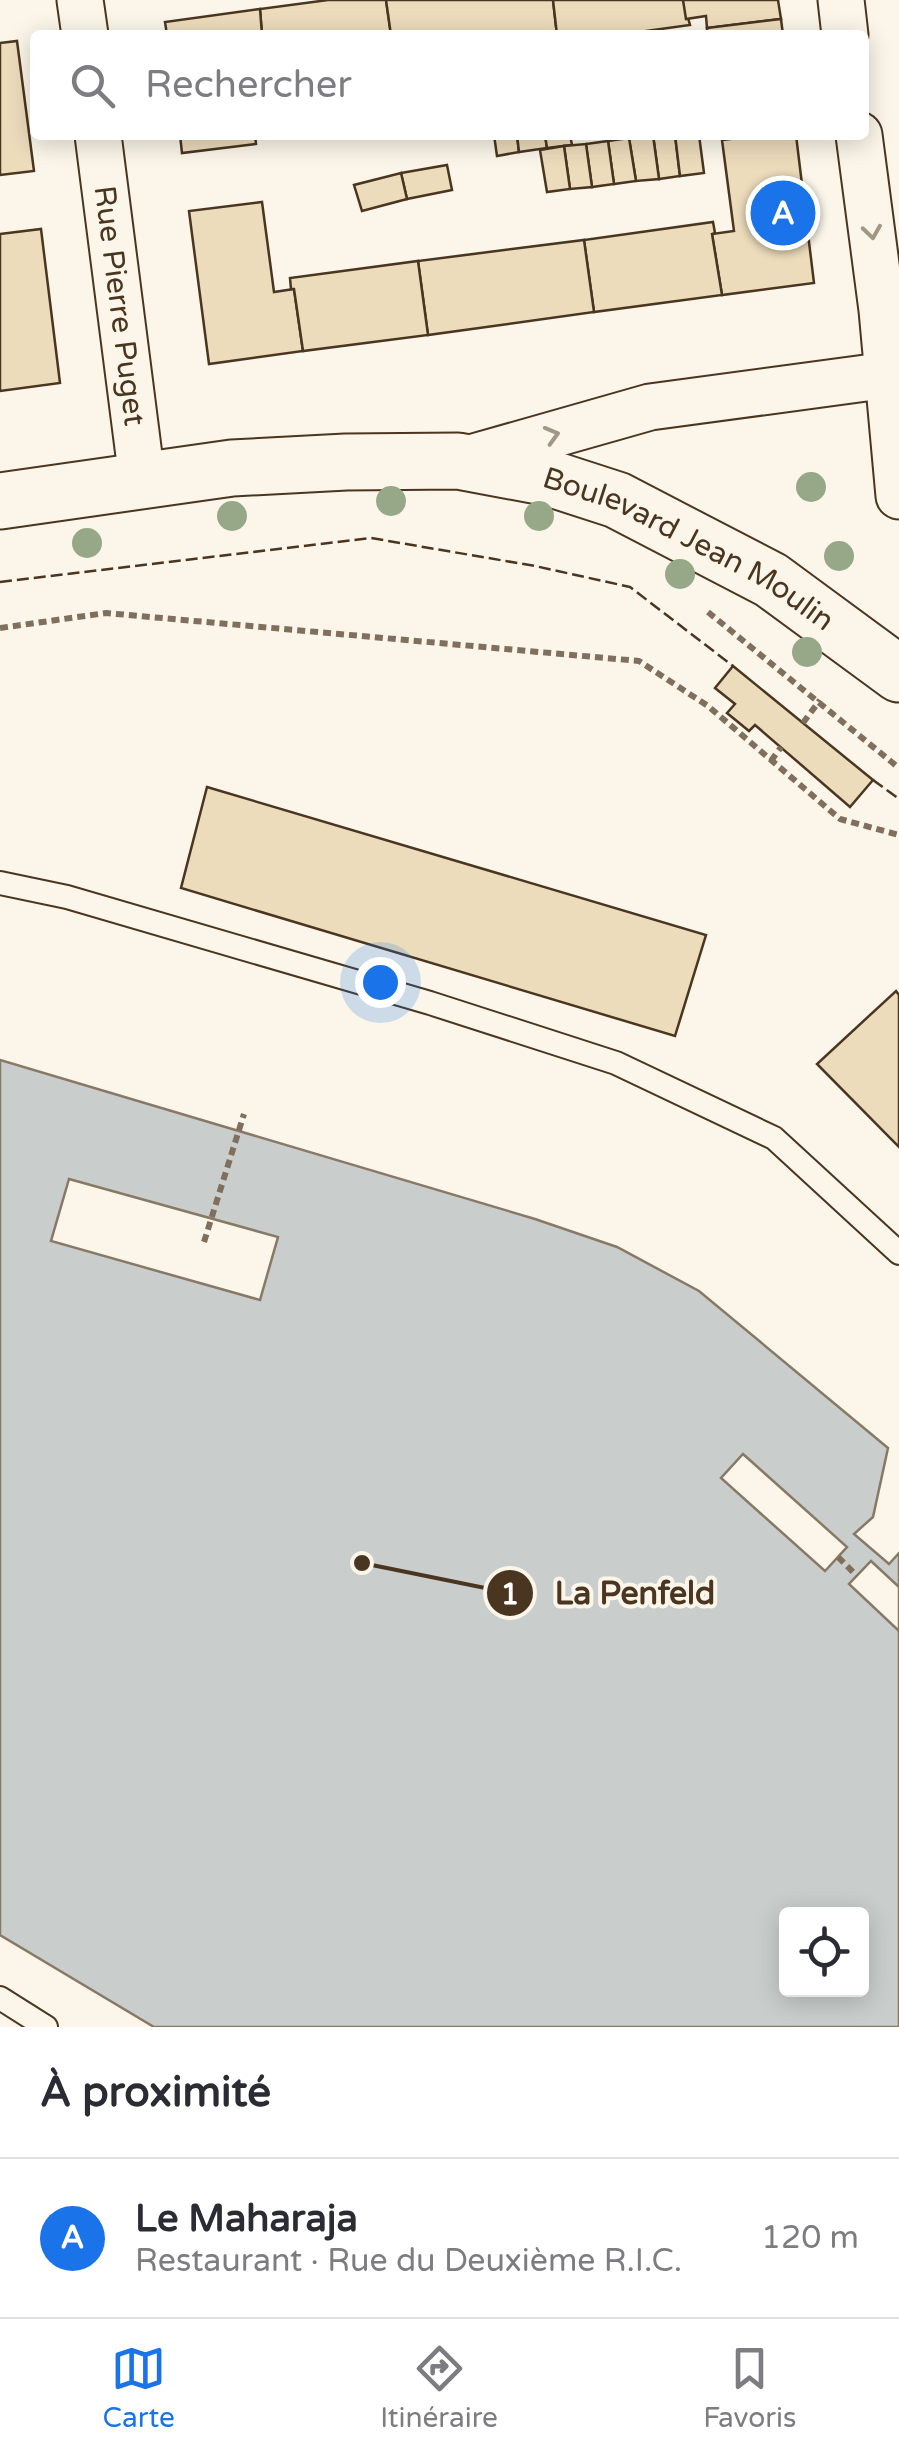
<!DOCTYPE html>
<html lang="fr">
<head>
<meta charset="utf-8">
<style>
	body { margin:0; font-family:"Varela Round",sans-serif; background:#f2f2f3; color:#2b2b33 }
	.controls { position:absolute; right:30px; bottom:30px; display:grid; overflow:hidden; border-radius:10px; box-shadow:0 5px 25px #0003 }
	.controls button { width:90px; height:90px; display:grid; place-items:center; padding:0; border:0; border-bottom:2px solid #e1e1e2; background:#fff; color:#2b2b33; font:50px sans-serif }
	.you { position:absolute; left:380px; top:982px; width:35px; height:35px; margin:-25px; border:8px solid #fff; border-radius:50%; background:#1a73e8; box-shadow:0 0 0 15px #1a73e833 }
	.badge { display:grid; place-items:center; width:65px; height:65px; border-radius:50%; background:#1a73e8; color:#fff; font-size:32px; font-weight:700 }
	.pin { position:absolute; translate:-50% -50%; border:5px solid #fff; box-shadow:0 2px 10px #0006 }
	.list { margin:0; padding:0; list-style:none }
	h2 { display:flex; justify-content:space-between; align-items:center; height:130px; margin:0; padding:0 40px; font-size:42px }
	h2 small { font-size:32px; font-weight:400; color:#7c7c81 }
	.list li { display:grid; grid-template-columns:65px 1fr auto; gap:30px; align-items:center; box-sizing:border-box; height:160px; padding:0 40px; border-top:2px solid #e1e1e2 }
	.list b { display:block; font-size:38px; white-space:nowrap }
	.list p { margin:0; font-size:32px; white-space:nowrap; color:#7c7c81 }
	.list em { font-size:32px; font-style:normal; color:#7c7c81 }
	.icon { flex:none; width:55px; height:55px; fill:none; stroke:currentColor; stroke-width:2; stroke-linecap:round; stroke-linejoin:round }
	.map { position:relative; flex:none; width:899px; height:2027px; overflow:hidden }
	.search { position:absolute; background:#fff; box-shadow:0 5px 25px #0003; left:30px; right:30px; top:30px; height:110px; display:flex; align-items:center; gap:25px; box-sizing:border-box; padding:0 35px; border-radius:10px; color:#7c7c81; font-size:38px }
	.sheet { height:290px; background:#fff }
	nav { display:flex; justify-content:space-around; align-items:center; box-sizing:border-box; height:140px; border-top:2px solid #e1e1e2; background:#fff; font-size:28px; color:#7c7c81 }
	nav a { display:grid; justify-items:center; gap:5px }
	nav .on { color:#1a73e8 }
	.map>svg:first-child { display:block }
</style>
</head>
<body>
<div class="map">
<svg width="899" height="2027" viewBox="0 0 899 2027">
	<rect width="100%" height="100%" fill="#fbf6e9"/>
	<path fill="#c9cecd" stroke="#887966" stroke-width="2.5" fill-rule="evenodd" d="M0,1060L535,1219L617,1247L699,1291L888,1448L873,1517L854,1534L889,1564L899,1553V2027H154L0,1935ZM786,1914H862V1990H786Z"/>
	<g fill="#fbf6e9" stroke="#887966" stroke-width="2.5">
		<path d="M69,1179L278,1237L260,1300L51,1241Z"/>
		<path d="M743,1454L847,1547L825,1571L721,1478Z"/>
		<path d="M871,1561L899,1587V1631L849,1584Z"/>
	</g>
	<g fill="#ecdcbc" stroke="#4a3520" stroke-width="2.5">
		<path d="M328,0H386L391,35H262L260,9Z"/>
		<path d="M386,0H553L557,35H391Z"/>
		<path d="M553,0H683L690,25L617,35H557Z"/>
		<path d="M683,0H778L781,19L707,28L706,16L686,19Z"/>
		<path d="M260,9L262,35H167L165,22Z"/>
		<path d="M781,19L783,35H708L707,28Z"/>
		<path d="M17,41L34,171L0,175V43Z"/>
		<path d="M180,135H255L256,144L182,153Z"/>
		<path d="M494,135H517L519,152L497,156Z"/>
		<path d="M517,135H545L547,148L519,152Z"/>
		<path d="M545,135H570L572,145L547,148Z"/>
		<path d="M653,135H675L680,176L659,179Z"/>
		<path d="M653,135L659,179L636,181L629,138Z"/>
		<path d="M675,135H699L704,173L680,176Z"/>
		<path d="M762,135H796L814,283L722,295L712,234L734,231L722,140Z"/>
		<path d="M629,138L636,181L614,184L608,141Z"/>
		<path d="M608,141L614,184L592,187L586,144Z"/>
		<path d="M586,144L592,187L570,189L564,146Z"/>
		<path d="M564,146L570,189L547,192L540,150Z"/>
		<path d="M447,165L452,190L407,199L401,173Z"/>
		<path d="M401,173L407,199L362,211L354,185Z"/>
		<path d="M262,202L274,292L294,289L303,351L209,364L189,211Z"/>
		<path d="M713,222L715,233L712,234L722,295L594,312L584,240Z"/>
		<path d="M41,229L60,383L0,391V234Z"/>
		<path d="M584,240L594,312L428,335L418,261Z"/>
		<path d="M418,261L428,335L303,351L294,289H291L290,278Z"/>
		<path d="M733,666L873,780L850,807L755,725L749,731L727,713L735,704L715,688Z"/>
		<path d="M207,787L706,935L675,1036L181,888Z"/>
		<path d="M896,991L899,995V1147L817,1064Z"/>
	</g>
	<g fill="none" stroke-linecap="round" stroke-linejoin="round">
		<g stroke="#4a3520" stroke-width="26">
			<g id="lane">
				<path d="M0,883L67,897L430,1003L616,1063L774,1138L899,1253"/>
				<path d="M0,1998L46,2027"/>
			</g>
		</g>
		<g stroke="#4a3520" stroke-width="49">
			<g id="street">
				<path d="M80,0L85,35"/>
				<path d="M841,0L845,35"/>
				<path id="s1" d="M98,135L142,479"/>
				<path d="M859,135L882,310L899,496"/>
				<path d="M460,461L650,407L888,375"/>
			</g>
		</g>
		<g stroke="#4a3520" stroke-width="59">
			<g id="secondary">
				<path id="s2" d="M0,501L232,468L346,462L458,461L549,478L617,500L771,580L899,674"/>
			</g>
		</g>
		<g stroke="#7f6f5c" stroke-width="6" stroke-dasharray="8 5" stroke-linecap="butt">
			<path d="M708,612L899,768"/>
			<path d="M0,628L106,613L639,661L708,706L840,819L899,835"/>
			<path d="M803,723L820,700"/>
			<path d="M771,761L781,747"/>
			<path d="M204,1242L244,1114"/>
			<path d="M838,1557L857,1576"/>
		</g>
		<use href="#lane" stroke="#fbf6e9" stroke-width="22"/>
		<use href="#street" stroke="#fbf6e9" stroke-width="45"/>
		<use href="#secondary" stroke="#fbf6e9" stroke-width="55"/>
		<g stroke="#4a3520" stroke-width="2.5" stroke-dasharray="12 5" stroke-linecap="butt">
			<path d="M0,582L371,538L535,566L630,587L733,666"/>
			<path d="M873,780L899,799"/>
		</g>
	</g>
	<g fill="#96a887">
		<circle cx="811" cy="487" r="15"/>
		<circle cx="391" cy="501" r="15"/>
		<circle cx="232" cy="516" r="15"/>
		<circle cx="539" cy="516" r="15"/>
		<circle cx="87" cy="543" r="15"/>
		<circle cx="839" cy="556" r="15"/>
		<circle cx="680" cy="574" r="15"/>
		<circle cx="807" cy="652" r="15"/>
	</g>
	<defs><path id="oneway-chevron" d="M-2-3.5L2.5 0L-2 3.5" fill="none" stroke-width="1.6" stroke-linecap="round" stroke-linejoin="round" transform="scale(2.5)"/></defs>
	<g stroke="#a29684">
		<use href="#oneway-chevron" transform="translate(872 232) rotate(82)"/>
		<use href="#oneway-chevron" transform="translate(552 435) rotate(-16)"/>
	</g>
	<g text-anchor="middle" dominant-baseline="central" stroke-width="8" stroke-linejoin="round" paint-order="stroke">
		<g font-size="30" fill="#4a3520" stroke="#fbf6e9">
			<text stroke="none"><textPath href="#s1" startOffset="172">Rue Pierre Puget</textPath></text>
			<text stroke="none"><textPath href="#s2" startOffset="710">Boulevard Jean Moulin</textPath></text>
		</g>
	</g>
	<path fill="none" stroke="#4a3520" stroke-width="4" d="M362 1563L510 1593"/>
	<g fill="#4a3520" stroke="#fbf6e9" stroke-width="4">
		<circle cx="362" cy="1563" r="10"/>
		<circle cx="510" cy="1593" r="25"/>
	</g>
	<g font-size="30" text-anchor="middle" font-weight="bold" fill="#fff">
		<text x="510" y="1604">1</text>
	</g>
	<g font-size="32" text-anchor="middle" font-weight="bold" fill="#4a3520" stroke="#fbf6e9" stroke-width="8" stroke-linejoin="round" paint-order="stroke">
		<text x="635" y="1604">La Penfeld</text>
	</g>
</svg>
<div class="controls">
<button><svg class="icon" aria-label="locate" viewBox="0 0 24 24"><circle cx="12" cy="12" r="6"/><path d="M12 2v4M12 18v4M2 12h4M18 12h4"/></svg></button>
</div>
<div class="you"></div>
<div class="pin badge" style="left:783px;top:213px">A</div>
<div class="search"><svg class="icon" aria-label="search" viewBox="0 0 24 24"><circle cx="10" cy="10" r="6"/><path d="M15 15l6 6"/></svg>Rechercher</div>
</div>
<section class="sheet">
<h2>À proximité<small></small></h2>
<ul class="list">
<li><span class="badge">A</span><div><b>Le Maharaja</b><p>Restaurant · Rue du Deuxième R.I.C.</p></div><em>120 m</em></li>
</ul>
</section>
<nav>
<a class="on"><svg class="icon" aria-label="map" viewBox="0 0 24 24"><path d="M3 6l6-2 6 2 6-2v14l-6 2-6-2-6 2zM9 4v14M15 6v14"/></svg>Carte</a>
<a><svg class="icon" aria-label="directions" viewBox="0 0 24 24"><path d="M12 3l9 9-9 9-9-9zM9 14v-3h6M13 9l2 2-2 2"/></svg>Itinéraire</a>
<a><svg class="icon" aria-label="saved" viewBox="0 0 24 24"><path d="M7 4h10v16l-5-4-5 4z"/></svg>Favoris</a>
</nav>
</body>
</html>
